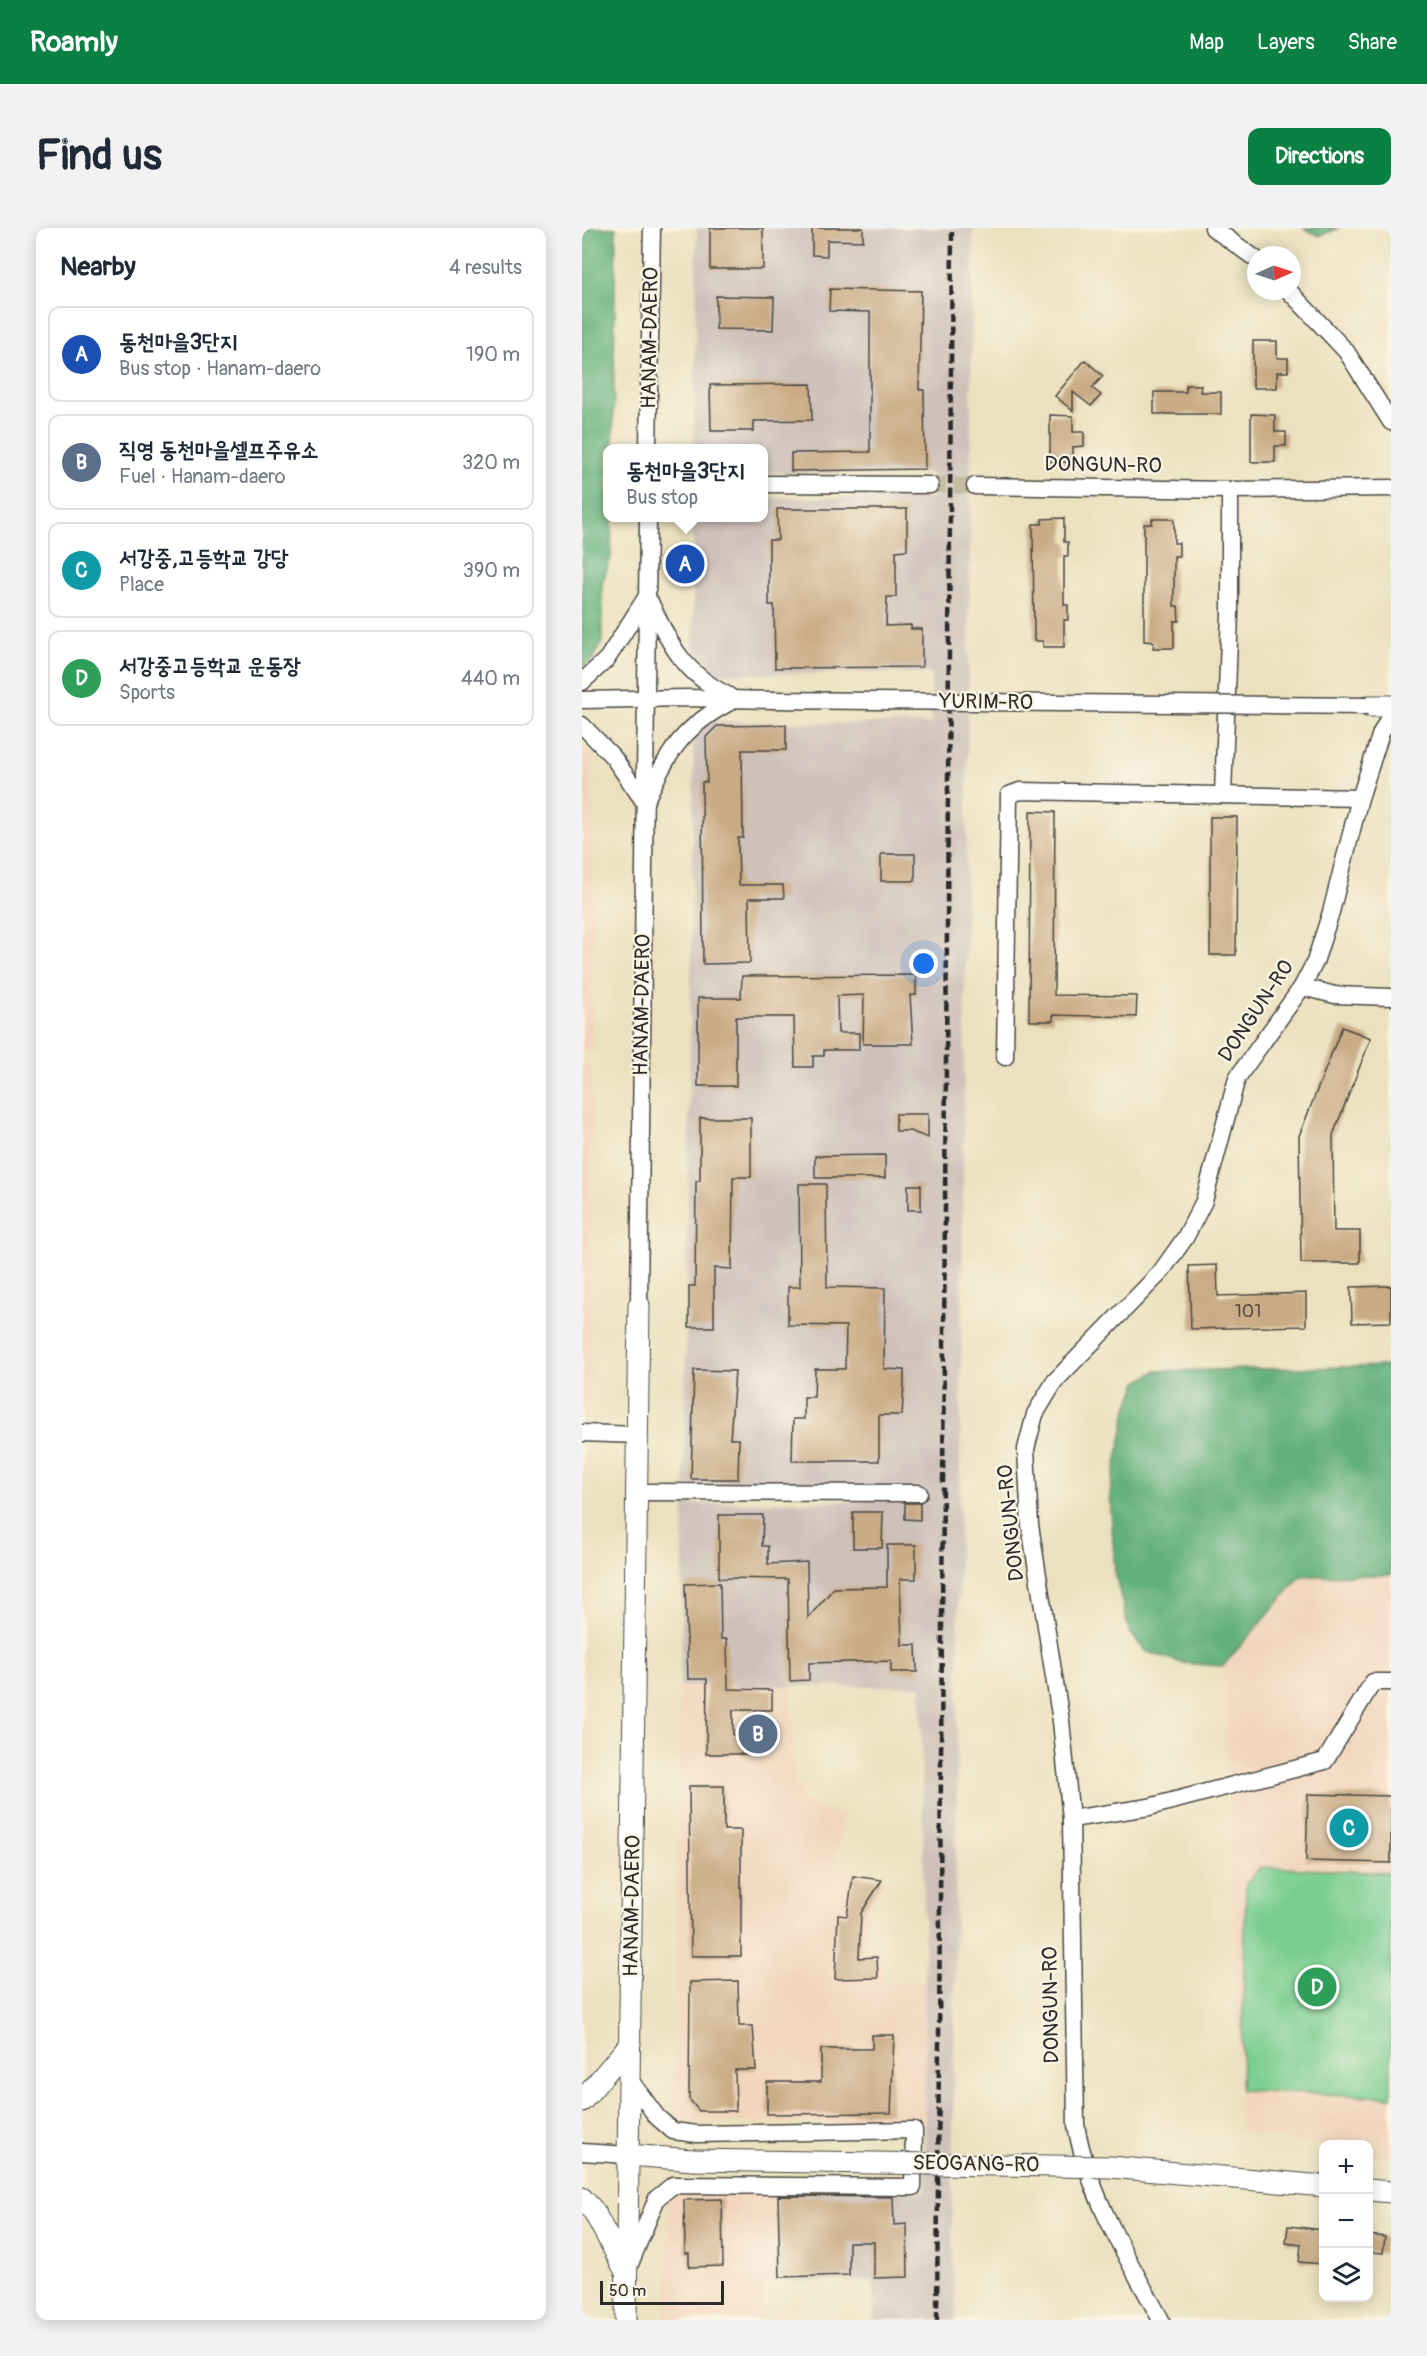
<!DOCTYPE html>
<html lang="en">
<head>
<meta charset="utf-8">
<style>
	body { margin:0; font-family:Pangolin,"Poor Story",sans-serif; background:#f2f2f3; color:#1f2937 }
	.controls { position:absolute; right:18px; bottom:18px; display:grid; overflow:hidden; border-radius:12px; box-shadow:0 3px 15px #0003 }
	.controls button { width:54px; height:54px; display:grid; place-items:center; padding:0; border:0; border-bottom:2px solid #e0e1e3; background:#fff; color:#1f2937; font:30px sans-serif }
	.compass { position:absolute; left:665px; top:18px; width:54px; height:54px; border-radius:50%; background:#fff; box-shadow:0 3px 15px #0003; rotate:87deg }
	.scale { position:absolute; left:18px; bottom:15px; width:124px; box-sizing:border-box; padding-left:6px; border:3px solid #2b2b2b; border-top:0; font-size:16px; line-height:21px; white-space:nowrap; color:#2b2b2b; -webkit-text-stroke:4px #fcf5e5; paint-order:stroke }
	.you { position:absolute; left:342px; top:736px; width:21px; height:21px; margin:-15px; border:4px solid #fff; border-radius:50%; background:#1a73e8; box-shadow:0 0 0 9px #1a73e833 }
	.badge { display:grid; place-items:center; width:39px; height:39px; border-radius:50%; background:#0b8043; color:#fff; font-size:20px; font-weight:700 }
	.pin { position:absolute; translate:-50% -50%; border:3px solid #fff; box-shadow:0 2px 6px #0006 }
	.popup { position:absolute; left:21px; top:216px; width:165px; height:78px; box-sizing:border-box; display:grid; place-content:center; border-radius:12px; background:#fff; filter:drop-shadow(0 2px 4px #0005); font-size:20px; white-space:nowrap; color:#747a83 }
	.popup b { font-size:22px; color:#1f2937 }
	.popup::after { content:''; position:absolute; left:50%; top:100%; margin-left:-12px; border:12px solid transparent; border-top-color:#fff }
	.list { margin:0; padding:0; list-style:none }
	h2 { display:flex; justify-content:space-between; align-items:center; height:78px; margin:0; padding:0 24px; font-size:26px }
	h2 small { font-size:20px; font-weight:400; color:#747a83 }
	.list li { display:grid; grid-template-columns:39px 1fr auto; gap:18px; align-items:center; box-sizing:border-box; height:96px; margin:0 12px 12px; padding:0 12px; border:2px solid #e0e1e3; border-radius:12px }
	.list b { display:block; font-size:22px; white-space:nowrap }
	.list p { margin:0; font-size:20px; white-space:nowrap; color:#747a83 }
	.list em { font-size:20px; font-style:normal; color:#747a83 }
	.icon { flex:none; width:33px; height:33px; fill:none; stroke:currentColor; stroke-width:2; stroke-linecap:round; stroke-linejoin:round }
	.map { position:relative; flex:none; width:809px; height:2092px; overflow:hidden; border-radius:12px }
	header { display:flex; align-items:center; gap:36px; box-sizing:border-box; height:84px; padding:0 30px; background:#0b8043; color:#fff }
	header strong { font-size:28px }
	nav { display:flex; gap:33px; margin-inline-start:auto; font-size:21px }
	.intro { display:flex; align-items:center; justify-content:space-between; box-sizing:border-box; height:144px; padding:0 36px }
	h1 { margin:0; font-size:42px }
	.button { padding:15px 27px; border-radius:12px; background:#0b8043; color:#fff; font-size:21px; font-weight:700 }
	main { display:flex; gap:36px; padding:0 36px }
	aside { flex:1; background:#fff; border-radius:12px; box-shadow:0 3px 15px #0003 }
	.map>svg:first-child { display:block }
</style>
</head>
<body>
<header>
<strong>Roamly</strong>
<nav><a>Map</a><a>Layers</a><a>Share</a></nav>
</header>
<div class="intro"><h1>Find us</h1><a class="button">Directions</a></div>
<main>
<aside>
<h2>Nearby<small>4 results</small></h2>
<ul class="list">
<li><span class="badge" style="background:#1a4fb4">A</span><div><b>동천마을3단지</b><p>Bus stop · Hanam-daero</p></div><em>190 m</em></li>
<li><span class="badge" style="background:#5c6f8a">B</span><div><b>직영 동천마을셀프주유소</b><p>Fuel · Hanam-daero</p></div><em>320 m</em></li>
<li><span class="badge" style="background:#0f9aa8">C</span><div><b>서강중,고등학교 강당</b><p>Place</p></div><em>390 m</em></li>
<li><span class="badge" style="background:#2e9e5b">D</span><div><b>서강중고등학교 운동장</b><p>Sports</p></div><em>440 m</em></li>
</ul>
</aside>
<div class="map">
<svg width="809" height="2092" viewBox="0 0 809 2092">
	<rect width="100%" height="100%" fill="#fcf5e5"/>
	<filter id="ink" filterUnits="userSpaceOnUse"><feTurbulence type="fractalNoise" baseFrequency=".0167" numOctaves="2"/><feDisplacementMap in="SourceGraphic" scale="12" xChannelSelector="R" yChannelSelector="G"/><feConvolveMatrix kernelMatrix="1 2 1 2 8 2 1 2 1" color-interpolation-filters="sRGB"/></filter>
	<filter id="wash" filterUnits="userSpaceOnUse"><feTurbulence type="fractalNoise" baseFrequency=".008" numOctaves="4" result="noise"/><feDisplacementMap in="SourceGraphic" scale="24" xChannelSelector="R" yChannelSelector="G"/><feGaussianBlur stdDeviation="1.35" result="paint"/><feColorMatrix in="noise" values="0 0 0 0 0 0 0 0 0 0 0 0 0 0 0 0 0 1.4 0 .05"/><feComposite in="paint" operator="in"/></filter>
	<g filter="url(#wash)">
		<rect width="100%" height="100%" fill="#ebe1bf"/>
		<g fill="#f1d5bd">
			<path d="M0,517L11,530L10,824H0Z"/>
			<path d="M0,838H10L8,1172L0,1178Z"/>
			<path d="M0,1245L2,1247L0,1457Z"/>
			<path d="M809,1347V1930L787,1926L786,1916L741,1918L659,1904L641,1438L719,1348Z"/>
			<path d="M98,1458H211L212,1553L223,1558L220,1573L263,1587L251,1640L304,1652L285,1688L280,1725H300L301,1755L343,1754V1893L108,1895L92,1883Z"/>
			<path d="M193,1963L196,2053H181L182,2092H84L87,1972L97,1965Z"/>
		</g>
		<path fill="#cec1ba" d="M115,0H391L370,2012L374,2092H292L291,2053H196L193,1963H343V1754L339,1458H98L102,1276L279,1273V1257L102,1258L112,508L126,494L349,496V445L133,446L111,420V290H181V270H349L350,245H181V220H112Z"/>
		<path fill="#79cd91" stroke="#527c5e" stroke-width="1.5" d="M678,1639L809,1645V1869L659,1862L664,1656Z"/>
		<g fill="#62b07b" stroke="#466e53" stroke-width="1.5">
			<path d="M0,0H34L31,220H25V290H30L29,329L20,356V413L12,430L0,441Z"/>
			<path d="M721,0H757L738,8Z"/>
			<path d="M809,1138V1347L719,1348L641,1438L600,1435L563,1423L547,1403L533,1345L528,1266L545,1181L556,1154L574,1143Z"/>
		</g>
		<g id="blocks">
			<g fill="#c9ab85">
				<rect x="128" y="0" width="53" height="41"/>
				<path d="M230,0H281V13L245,12V28L230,27Z"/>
				<path d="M248,61L339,63L337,162H342L343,241L209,243V225L288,224V84L247,83Z"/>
				<path d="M134,68L192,69L191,102L134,101Z"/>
				<path d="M671,113H695V130H706V144H695V160H671Z"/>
				<path d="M503,132L521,148L510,160L519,167L509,178L491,164V183L473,168Z"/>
				<path d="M229,156L230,192L172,193V203H129L128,157Z"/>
				<path d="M604,157H619L618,164H639V186H572V164H604Z"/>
				<path d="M669,186L693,187V204H704V218H693V234H669Z"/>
				<path d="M468,187L491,188V204H502V218L491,219V234H468Z"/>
				<path d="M195,281H325V322L314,323V369H305L304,398L329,397V401H340V439L193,440L192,377H187V312H196Z"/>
				<path d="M482,290V314H486V328H482V377H486V392H482V419H461V413H452L451,296H460V291Z"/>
				<path d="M570,291H592V315H597V328H592V378H596L597,393H592V420H571L572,414L562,413V296H570Z"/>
				<path d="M204,497V522H160L161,610H156L157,657H201L202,670H167L168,735L121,736L120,554H125L124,509L135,498Z"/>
				<path d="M448,583L473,584L472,767L555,768L554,789L471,787V793H447Z"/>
				<path d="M628,589H655L654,727H628Z"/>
				<rect x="299" y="626" width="34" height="27"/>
				<path d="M334,747V767H328L331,816H281L282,767L255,768L256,805H277V822H242V828H231V839H213L212,789H154V858H116V770H159L160,748Z"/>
				<path d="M760,799L789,810L751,907L752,1003H778V1035H719L717,908Z"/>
				<path d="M314,886H346V910L328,903H314Z"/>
				<path d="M118,890H169V949H151L150,1041L132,1040V1099H107V1058H113L114,953H118Z"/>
				<path d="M303,927V950H233V928Z"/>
				<path d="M217,956H244L245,1059L303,1060L302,1141L322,1142V1155L320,1187H297V1233H210L211,1191H222V1169H232L233,1141H263L264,1098L206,1097V1059H218Z"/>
				<rect x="326" y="957" width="13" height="25"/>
				<path d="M635,1037L636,1068L724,1065V1098L609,1101L607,1038Z"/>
				<path d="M809,1058V1094L770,1095L769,1059Z"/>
				<path d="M112,1142L153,1143L148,1211H157L156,1251H109Z"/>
				<path d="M323,1275H338V1292L323,1291Z"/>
				<path d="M271,1284H301L300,1320H271Z"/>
				<path d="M137,1287H181L180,1318H186V1336L225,1334L226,1390L252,1360L305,1359V1317H334V1351H318L320,1417H334L335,1444H309V1433L227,1435V1452L208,1453L206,1351L137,1350Z"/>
				<path d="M138,1355L139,1411H145L146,1461L190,1462V1482H151V1507H176L177,1526H124L125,1451H106L103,1356Z"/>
				<path d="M107,1558H142V1602H159V1728H109Z"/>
				<path d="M726,1566L809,1568V1635L724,1633Z"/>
				<path d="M271,1648L300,1652L279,1685L277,1730L295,1729L296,1750L253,1751L256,1687L265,1688Z"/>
				<path d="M156,1753L157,1798H171L174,1842H153L154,1883H117L107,1871L108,1754Z"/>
				<path d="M290,1807H312L309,1885L185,1886V1854H239V1821H290Z"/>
				<path d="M196,1968L311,1969L312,1997L325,1996L326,2049L292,2050V2014H267V2047L198,2049Z"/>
				<path d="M140,1971L141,2038L107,2039V2025H103L102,1972Z"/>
				<path d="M706,1998L741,2002V2036L717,2034L719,2017L704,2015Z"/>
				<path d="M786,2007L803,2009L801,2025L786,2024Z"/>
			</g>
		</g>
	</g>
	<g filter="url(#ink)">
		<use href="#blocks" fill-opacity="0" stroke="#484641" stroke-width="1.5"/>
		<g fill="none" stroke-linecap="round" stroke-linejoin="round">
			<path stroke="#c5bda1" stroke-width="16" stroke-dasharray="16 8" stroke-linecap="butt" d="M348,257L393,258"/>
			<g stroke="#484641" stroke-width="19">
				<g id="minor">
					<path d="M631,0L674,31"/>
					<path d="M707,63L764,123L809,194"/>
					<path d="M66,220L70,0"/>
					<path d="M181,256L348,257"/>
					<path d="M393,258L648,262L809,260"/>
					<path d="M68,374C89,418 101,445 147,468"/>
					<path d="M0,454L25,431L65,368"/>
					<path d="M0,472L105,470L190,472"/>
					<path d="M0,497L31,529L63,575"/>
					<path d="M641,566L648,386V262"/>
					<path d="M65,570C87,522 102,498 150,473"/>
					<path d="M720,759L753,767L809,769"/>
					<path d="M423,829L427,567L438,563L778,570"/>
					<path d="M57,1077L66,290"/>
					<path d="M0,1205L56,1207"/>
					<path d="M56,1264L337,1265"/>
					<path d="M489,1591L567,1579L743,1533L791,1454H809"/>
					<path d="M48,1852L75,1889L91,1903L115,1906L332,1902L331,1959L91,1957L75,1970L48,2036"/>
					<path d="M0,1924L46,1927"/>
					<path d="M579,2092C546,2031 506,1966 494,1897L489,1591L479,1493L448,1297L444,1221L453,1186L473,1153L578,1045L603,1010L622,973L655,850L720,759L733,734L749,684L778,570L799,505L809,486"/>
				</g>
			</g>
			<g stroke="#484641" stroke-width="23">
				<g id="major">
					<path d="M786,478H809"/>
					<path d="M0,1873L48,1816"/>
					<path d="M46,1927L111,1932"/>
					<path d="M786,1962L809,1964"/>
					<path d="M0,1970L11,1982L44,2044"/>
					<path d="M44,2092L57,1077"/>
				</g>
			</g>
			<use href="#minor" stroke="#fff" stroke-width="16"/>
			<use href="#major" stroke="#fff" stroke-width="21"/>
			<path stroke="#2b2b2b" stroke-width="4.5" stroke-dasharray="9 4.5" stroke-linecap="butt" d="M355,2092L370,0"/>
			<g stroke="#484641" stroke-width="19" stroke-linecap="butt">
				<path id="minor-bridge" d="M190,472L786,478"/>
			</g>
			<g stroke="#484641" stroke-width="23" stroke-linecap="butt">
				<path id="major-bridge" d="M111,1932L528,1939L742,1958"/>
			</g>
			<use href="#minor-bridge" stroke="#fff" stroke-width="16"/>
			<use href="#major-bridge" stroke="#fff" stroke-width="21"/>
		</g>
	</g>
	<g text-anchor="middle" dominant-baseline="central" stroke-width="4.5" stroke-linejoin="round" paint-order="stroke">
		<g font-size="18" fill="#524b42">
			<text x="666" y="1083">101</text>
		</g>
		<g font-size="21" fill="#2b2b2b" stroke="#fcf5e5">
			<text transform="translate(68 110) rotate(-89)">HANAM-DAERO</text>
			<text transform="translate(521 237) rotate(1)">DONGUN-RO</text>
			<text transform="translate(404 474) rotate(1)">YURIM-RO</text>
			<text transform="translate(60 777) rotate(-89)">HANAM-DAERO</text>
			<text transform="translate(674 783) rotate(-56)">DONGUN-RO</text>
			<text transform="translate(429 1295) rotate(-96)">DONGUN-RO</text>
			<text transform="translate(50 1678) rotate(-89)">HANAM-DAERO</text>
			<text transform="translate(469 1777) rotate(-91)">DONGUN-RO</text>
			<text transform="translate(394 1936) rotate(1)">SEOGANG-RO</text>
		</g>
	</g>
</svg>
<div class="controls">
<button>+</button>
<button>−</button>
<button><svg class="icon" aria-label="layers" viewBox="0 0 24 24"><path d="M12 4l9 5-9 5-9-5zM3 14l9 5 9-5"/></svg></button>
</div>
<svg class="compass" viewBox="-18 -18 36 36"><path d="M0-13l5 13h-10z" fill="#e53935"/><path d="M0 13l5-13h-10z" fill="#747a83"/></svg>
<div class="scale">50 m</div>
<div class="you"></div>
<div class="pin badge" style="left:103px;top:336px;background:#1a4fb4">A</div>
<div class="popup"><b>동천마을3단지</b>Bus stop</div>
<div class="pin badge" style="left:176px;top:1506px;background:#5c6f8a">B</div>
<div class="pin badge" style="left:767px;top:1600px;background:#0f9aa8">C</div>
<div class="pin badge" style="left:735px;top:1759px;background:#2e9e5b">D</div>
</div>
</main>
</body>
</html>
